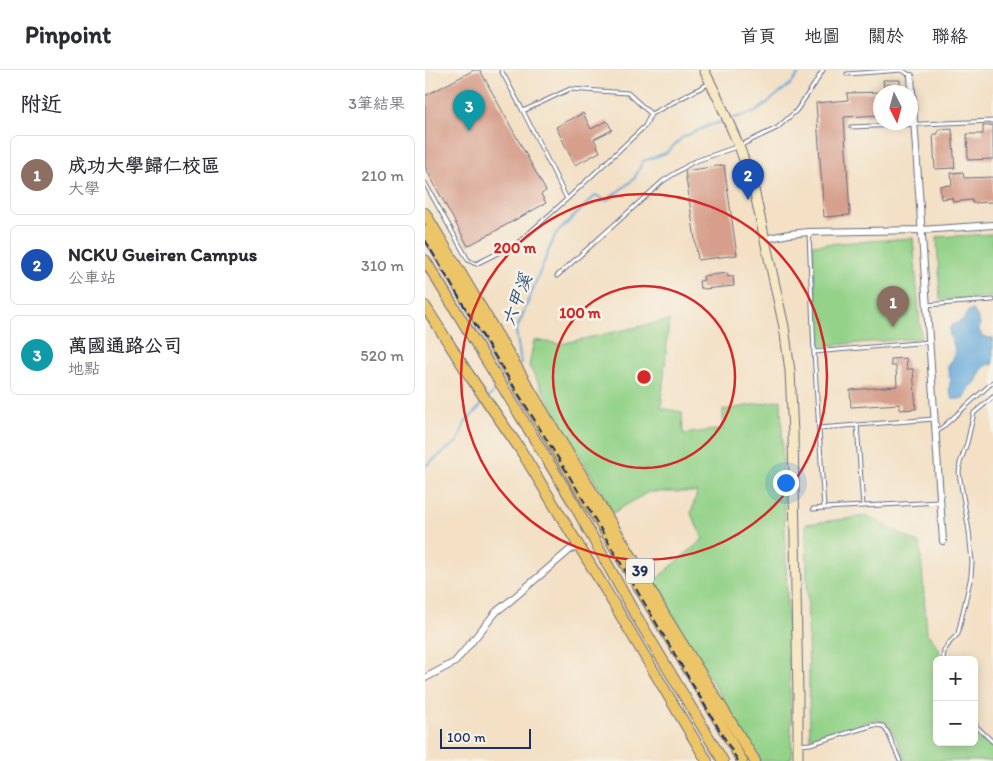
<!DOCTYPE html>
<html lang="zh-TW">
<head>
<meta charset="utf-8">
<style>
	body { margin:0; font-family:Itim,"LXGW WenKai TC",sans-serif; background:#f7f7f7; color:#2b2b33 }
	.controls { position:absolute; right:15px; bottom:15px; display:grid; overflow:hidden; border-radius:8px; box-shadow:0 2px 12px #0003 }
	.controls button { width:45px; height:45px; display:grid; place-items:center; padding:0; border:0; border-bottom:1px solid #e1e1e2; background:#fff; color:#2b2b33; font:25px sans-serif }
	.compass { position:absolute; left:448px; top:15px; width:45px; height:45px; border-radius:50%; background:#fff; box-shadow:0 2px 12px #0003; rotate:174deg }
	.scale { position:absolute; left:15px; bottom:12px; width:91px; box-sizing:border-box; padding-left:5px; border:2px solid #1b2f5e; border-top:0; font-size:14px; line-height:18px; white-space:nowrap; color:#1b2f5e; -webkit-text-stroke:4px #f7f3e8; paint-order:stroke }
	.you { position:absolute; left:360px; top:412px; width:18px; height:18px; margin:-12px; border:4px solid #fff; border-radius:50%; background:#1a73e8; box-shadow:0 0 0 8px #1a73e833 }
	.badge { display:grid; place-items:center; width:32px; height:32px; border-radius:50%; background:#0b8043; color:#fff; font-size:16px; font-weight:700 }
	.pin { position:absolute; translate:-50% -41px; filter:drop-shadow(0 1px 2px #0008) }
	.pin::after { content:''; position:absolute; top:26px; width:18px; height:15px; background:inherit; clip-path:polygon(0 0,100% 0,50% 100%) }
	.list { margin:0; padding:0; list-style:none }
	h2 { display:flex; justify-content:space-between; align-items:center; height:65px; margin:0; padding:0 20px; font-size:21px }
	h2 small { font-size:16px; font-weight:400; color:#7c7c81 }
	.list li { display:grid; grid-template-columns:32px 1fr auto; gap:15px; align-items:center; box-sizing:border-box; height:80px; margin:0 10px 10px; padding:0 10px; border:1px solid #e1e1e2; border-radius:8px }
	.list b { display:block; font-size:19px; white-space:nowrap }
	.list p { margin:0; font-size:16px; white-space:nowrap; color:#7c7c81 }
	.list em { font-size:16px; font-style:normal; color:#7c7c81 }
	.map { position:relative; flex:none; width:568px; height:691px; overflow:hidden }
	header { display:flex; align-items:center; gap:30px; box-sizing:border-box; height:70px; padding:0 25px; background:#fff; border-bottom:1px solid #e1e1e2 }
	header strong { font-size:24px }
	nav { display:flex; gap:28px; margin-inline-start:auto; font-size:18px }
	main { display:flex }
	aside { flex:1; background:#fff }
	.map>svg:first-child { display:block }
</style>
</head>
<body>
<header>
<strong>Pinpoint</strong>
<nav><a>首頁</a><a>地圖</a><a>關於</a><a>聯絡</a></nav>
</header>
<main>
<aside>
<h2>附近<small>3筆結果</small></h2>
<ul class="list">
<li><span class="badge" style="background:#8d6e63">1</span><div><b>成功大學歸仁校區</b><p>大學</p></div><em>210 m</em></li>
<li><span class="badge" style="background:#1a4fb4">2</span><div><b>NCKU Gueiren Campus</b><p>公車站</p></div><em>310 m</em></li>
<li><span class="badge" style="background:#0f9aa8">3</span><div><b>萬國通路公司</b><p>地點</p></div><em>520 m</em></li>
</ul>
</aside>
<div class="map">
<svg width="568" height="691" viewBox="0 0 568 691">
	<rect width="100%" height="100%" fill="#f7f3e8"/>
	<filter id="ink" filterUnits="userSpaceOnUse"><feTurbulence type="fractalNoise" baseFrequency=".02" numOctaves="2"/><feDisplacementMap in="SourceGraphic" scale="10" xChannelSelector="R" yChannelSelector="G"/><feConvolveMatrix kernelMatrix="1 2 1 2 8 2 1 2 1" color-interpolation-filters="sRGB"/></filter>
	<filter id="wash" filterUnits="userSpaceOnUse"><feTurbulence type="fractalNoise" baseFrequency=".0096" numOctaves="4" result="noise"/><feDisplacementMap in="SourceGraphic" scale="20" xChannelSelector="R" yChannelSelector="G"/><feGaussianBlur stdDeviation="1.12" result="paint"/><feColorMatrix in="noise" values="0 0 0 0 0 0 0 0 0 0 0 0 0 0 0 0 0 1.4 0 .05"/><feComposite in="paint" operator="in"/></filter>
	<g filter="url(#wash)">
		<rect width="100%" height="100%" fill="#f3e0c5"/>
		<g fill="#93d288" stroke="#578073">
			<path d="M568,164V227L515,230L512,167Z"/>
			<path d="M488,168L496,268L395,276L387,175Z"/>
			<path d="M244,250L236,338L257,342L258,364L298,359V340L356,330L367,687L362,691H334L228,512L278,469L266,444L272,422H223L188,443L104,296L109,270L135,274Z"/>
			<path d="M443,446L495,474L502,563L514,578L515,590H512V672H549V658L563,675L568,677V691H481L471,668L462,652L451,650L385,668L381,454Z"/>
		</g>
		<path fill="#63a8d9" stroke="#3f6c9c" d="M548,240C551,244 555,250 555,255C555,256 554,258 554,259C555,266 561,268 566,268L568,267V295L563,294L557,300L550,313L543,320L542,325L539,329H528C524,323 523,317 526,311L523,302V296C540,274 519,273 526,256L538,250L543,241Z"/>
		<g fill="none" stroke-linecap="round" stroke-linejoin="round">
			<g stroke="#63a8d9" stroke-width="2">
				<path d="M305,49L331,42L368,12L376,0"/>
				<path d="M94,295L96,293L91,261L130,165L171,125L181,131L209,109L218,91L241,83L258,67L283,56L300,51"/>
				<path d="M63,328L74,317"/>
				<path d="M0,396L33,371L40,353L58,333"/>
			</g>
		</g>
		<g id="blocks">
			<g fill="#d69e8b">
				<path d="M49,0H55L121,121L116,124L121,133L43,176L0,97V26Z"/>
				<path d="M458,10H475V22H459Z"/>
				<path d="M456,22V45L419,47L425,145L399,147L391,33L423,30L422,23Z"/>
				<path d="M158,43L166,59L182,51L187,60L169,69L175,82L150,95L131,57Z"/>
				<path d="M568,55V89L543,90L542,64H558V56Z"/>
				<path d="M527,59L530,98L510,99L508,64H513V60Z"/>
				<path d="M299,95L312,185L273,190L260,101Z"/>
				<path d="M538,102L539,108L568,107V132L547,133V130L528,132L527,128L516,129L515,116L527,115L526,103Z"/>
				<path d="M302,203L303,207L308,206L309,216L279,219L278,218H275L274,211L279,210L278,206Z"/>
				<path d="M481,288L482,299H488L491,339L475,340V334L426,337L425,320L472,316L471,296H466V289Z"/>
			</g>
		</g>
	</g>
	<g filter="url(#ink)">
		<use href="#blocks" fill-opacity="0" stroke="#676d82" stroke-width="1"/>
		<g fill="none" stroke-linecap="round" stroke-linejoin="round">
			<g stroke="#676d82" stroke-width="5">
				<g id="lane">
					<path d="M76,0L98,41L145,19L203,23L226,44L285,13"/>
					<path d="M422,4L477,0L486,6"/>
					<path d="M426,57L568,51"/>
					<path d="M0,113L43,190L51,194L93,173L142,129L98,41"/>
					<path d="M142,129L220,56L226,44"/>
					<path d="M384,163L389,282L399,438L515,432"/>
					<path d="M132,206L238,111L268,92L314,76L352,58L371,41L389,15L398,0"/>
					<path d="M501,235L568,230"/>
					<path d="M389,282L504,272"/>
					<path d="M432,355L438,436"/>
					<path d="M394,358L509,349"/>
					<path d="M511,363L568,312"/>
					<path d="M388,439L399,438"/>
					<path d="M518,590L519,581L525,572L533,564L546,506L547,492L544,461L534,403L535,393L542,373L549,343L568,327"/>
					<path d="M549,651L552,657L568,672"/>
					<path d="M374,675L385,674L449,655L458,656L463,663L475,691"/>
				</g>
			</g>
			<g stroke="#676d82" stroke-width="8">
				<g id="street">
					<path d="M486,6L518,471"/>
					<path d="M340,169L364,164L384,162L496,160L568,155"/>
					<path d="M0,608L30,592L72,541L85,531L146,479L154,477"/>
				</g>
			</g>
			<g stroke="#676d82" stroke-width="11">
				<path id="secondary" d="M279,0L293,28L314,76L328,115L359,257L365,301L368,364L373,624V691"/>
			</g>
			<g stroke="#676d82" stroke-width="12">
				<g id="primary">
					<path d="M0,143L120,345L208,489L240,546L330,691"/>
					<path d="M0,160L17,190L281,629L317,691"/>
					<path d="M0,190L148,432L206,537L298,691"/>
					<path d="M0,236L44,305L95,379L174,509L282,691"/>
				</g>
			</g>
			<use href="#lane" stroke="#fff" stroke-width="3"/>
			<use href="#street" stroke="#fff" stroke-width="6"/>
			<use href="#secondary" stroke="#f7e8c3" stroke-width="9"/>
			<use href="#primary" stroke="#ecc569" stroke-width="10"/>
			<path stroke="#1b2f5e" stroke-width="2" stroke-dasharray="8 4" stroke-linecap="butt" d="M0,170L41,239L143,404L313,691"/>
		</g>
	</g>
	<g fill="none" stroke="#d62828" stroke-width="2.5">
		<circle cx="219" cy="307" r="91"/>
		<circle cx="219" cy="307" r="183"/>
	</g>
	<g text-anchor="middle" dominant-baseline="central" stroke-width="5" stroke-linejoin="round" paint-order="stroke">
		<rect fill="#f7f3e8" stroke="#5d6a87" stroke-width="1" x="201" y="488.5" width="28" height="25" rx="4"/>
		<g font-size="15" font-weight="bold" fill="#1b2f5e">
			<text x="215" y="501">39</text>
		</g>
		<g font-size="18" font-style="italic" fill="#315383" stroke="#f7f3e8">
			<text transform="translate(92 230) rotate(-70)">六甲溪</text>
		</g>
	</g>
	<circle cx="219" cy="307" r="8" fill="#d62828" stroke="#f7f3e8" stroke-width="2.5"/>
	<g font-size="15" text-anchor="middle" font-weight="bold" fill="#d62828" stroke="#f7f3e8" stroke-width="5" stroke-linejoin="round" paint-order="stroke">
		<text x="90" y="183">200 m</text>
		<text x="155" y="248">100 m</text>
	</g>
</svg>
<div class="controls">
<button>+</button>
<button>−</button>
</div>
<svg class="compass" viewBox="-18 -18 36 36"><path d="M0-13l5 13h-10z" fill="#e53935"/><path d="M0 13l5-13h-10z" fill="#7c7c81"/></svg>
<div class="scale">100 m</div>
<div class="you"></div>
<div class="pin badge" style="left:468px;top:257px;background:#8d6e63">1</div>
<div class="pin badge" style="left:323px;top:130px;background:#1a4fb4">2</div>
<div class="pin badge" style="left:44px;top:61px;background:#0f9aa8">3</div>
</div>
</main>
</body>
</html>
